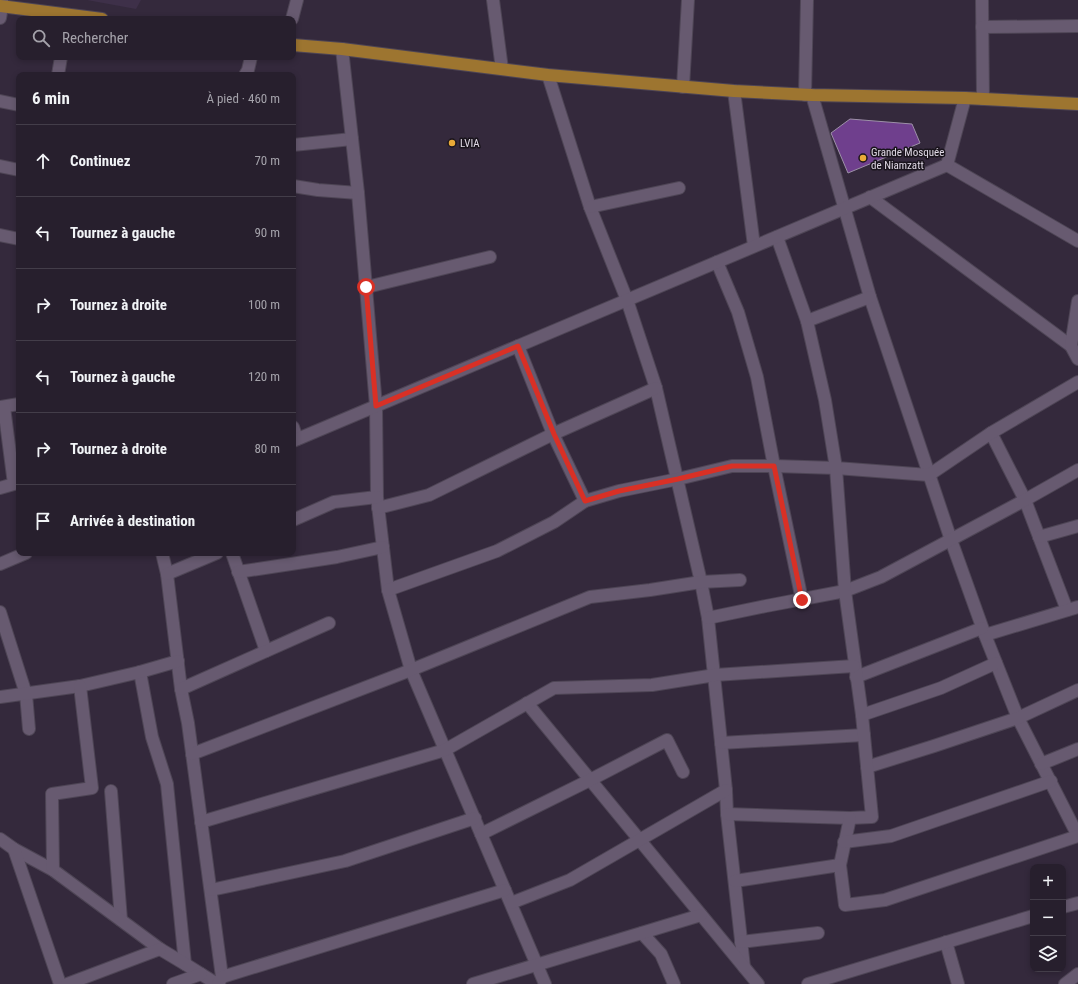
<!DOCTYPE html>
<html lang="fr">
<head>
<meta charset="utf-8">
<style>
	body { margin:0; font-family:"Roboto Condensed",sans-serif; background:#2f2735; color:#f1f3f6 }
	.controls { position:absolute; right:12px; bottom:12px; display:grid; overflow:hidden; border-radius:8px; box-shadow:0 2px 6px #0003 }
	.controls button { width:36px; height:36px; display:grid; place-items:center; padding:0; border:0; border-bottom:1px solid #433d49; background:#271f2d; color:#f1f3f6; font:20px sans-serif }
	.stop { position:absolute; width:12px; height:12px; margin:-9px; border:3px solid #d93025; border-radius:50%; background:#fff }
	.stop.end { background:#d93025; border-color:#fff; box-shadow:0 1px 4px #0008 }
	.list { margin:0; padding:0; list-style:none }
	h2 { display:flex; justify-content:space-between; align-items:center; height:52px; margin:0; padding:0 16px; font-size:17px }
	h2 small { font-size:13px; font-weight:400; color:#a4a2aa }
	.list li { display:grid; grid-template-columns:26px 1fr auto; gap:12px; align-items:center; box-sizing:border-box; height:72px; padding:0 16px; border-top:1px solid #433d49 }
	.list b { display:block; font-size:15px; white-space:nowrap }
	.list em { font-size:13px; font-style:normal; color:#a4a2aa }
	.icon { flex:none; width:22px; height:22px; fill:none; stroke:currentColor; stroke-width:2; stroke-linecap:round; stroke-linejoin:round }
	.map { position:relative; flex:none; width:1078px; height:984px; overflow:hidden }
	.search { position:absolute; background:#271f2d; box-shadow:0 2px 6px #0003; left:16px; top:16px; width:280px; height:44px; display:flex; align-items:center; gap:10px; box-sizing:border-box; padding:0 14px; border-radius:8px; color:#a4a2aa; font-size:15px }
	.panel { position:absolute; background:#271f2d; box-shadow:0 2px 6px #0003; left:16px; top:72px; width:280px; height:484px; border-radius:8px }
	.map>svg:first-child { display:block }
</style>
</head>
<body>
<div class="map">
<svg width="1078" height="984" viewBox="0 0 1078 984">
	<rect width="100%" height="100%" fill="#34293c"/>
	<path fill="#3e3049" d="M87,0H141L136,9Z"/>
	<path fill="#6f3f8d" stroke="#9d90a8" d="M850,119L912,124L920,143L848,173L831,133Z"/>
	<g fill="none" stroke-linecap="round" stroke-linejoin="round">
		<g stroke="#4e4555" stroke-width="14">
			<g id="minor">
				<path d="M493,0L502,69"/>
				<path d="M982,0L983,99"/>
				<path d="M0,18L2,6V0"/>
				<path d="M292,19L297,0"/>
				<path d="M982,27L1078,26"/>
				<path d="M58,75L61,57"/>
				<path d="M245,75L248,70L251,57"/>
				<path d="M548,75L590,207L627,300L656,388L701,582L708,618L726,790L727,814L744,967"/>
				<path d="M683,87L688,0"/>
				<path d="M734,91L754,246"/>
				<path d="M805,95L807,0"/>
				<path d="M812,95L870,297L951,540L985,635L1018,718L1078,836"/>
				<path d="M0,101L19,105"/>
				<path d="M293,145L352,139"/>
				<path d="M947,165L1078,241"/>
				<path d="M0,166L19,170"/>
				<path d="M293,186L318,190L358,193"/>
				<path d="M870,197L1071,346L1078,359"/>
				<path d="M590,207L679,188"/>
				<path d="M0,235L19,239"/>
				<path d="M717,262L738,312L757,377L774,466L802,600"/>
				<path d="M367,287L490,257"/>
				<path d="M807,321L870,297"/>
				<path d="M518,346L553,434L585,501"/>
				<path d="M1071,346L1078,301"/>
				<path d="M376,406L377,497L388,590L411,670L545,984"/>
				<path d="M0,407L19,404"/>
				<path d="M293,427L297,439"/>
				<path d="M991,433L1025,500L1067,610"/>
				<path d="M0,488L14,484L4,407"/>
				<path d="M378,508L429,495L553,434L656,388"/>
				<path d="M293,520L334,502L377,497"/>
				<path d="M1039,537L1078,526"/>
				<path d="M162,553L167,574L181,689L188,723L222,977"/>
				<path d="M232,553L266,651"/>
				<path d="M238,572L337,557L383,547"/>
				<path d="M167,574L217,553"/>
				<path d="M388,590L497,551L554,522L585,501L619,491L678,479L732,466H774L836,468L929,475L991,433L1078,382"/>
				<path d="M0,612L26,694L29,729"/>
				<path d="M708,618L766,606L845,591L881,577L1025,500L1078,470"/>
				<path d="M985,635L1078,607"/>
				<path d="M140,672L152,737L167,784L185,964"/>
				<path d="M856,677L982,628"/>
				<path d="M181,689L329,623"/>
				<path d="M0,697L80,686L140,672L178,661"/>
				<path d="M527,703L758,984"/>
				<path d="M862,715L941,688L996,663"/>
				<path d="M721,743L864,735"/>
				<path d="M192,754L411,670L590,597L650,590L701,582L740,580"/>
				<path d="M1041,764L1078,749"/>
				<path d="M867,767L934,746L1018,718L1078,690"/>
				<path d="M111,791L121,920"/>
				<path d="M727,814L850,818L872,817L862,715L845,591L836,468L825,400L807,321L777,237"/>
				<path d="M850,818L840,865L845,905L885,900L1078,836"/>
				<path d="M201,822L445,750L554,688L652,685L715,675L854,666"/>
				<path d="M481,834L590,780L667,740L683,772"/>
				<path d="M0,839L14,849L53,870L160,949L185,964L217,984"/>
				<path d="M844,842L891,836L1051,781"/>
				<path d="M14,849L60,984"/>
				<path d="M53,870L52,794L92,788L80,686"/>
				<path d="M735,881L840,865"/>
				<path d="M211,890L345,861L475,818"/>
				<path d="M511,903L570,880L726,790"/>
				<path d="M1063,907L1078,903"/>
				<path d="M642,933L661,954L674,984"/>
				<path d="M741,942L818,933"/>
				<path d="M946,942L958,984"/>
				<path d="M67,984L160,949"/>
				<path d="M173,984L201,974"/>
				<path d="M218,984L222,977L505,890"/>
				<path d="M473,984L701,915"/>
				<path d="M808,984L1033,916"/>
				<path d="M1065,984L1078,974"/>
			</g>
		</g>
		<g stroke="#4e4555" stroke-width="14">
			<g id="tertiary">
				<path d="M342,49L358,193L376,406"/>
				<path d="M293,441L947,165L965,98"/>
				<path d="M0,564L26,553"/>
			</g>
		</g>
		<g stroke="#4e4555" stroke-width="14">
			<g id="primary">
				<path d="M0,6L102,19"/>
				<path d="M293,45L342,49L548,75L734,91L812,95L965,98L1078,104"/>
			</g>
		</g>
		<use href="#minor" stroke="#675a70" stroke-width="12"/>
		<use href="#tertiary" stroke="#675a70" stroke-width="12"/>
		<use href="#primary" stroke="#9d7530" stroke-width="12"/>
	</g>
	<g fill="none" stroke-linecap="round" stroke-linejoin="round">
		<path stroke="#d93025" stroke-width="5" d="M366,287L376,406L518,346L554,434L585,501L619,491L678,479L732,466H774L802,600"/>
	</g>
	<g fill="#eaaa38" stroke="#19141c" stroke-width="1.5">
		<circle cx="452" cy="143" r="4"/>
		<circle cx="863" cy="158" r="4"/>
	</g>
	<g text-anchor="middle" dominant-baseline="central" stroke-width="3" stroke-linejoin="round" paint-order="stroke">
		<g font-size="11" fill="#e0d9e5" stroke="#19141c" text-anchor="start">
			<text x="460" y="143">LVIA</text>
			<text x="871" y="152">Grande Mosquée<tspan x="871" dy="13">de Niamzatt</tspan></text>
		</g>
	</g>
</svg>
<div class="controls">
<button>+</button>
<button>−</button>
<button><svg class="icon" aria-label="layers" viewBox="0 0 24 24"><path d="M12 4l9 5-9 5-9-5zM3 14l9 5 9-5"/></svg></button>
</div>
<div class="stop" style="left:366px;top:287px"></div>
<div class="stop end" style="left:802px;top:600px"></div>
<div class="search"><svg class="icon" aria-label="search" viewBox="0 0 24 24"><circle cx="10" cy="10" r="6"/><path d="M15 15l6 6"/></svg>Rechercher</div>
<section class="panel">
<h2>6 min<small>À pied · 460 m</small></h2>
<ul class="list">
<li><svg class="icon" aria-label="ahead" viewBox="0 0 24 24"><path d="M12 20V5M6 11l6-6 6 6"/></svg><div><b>Continuez</b></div><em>70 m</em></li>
<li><svg class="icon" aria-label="left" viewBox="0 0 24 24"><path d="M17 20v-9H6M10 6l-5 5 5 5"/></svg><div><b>Tournez à gauche</b></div><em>90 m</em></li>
<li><svg class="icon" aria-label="right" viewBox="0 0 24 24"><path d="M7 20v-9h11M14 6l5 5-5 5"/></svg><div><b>Tournez à droite</b></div><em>100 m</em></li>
<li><svg class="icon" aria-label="left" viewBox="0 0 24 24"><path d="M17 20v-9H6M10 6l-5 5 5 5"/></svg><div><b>Tournez à gauche</b></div><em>120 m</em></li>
<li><svg class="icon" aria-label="right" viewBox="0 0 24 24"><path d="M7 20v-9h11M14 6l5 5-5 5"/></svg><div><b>Tournez à droite</b></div><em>80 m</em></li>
<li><svg class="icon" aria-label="arrive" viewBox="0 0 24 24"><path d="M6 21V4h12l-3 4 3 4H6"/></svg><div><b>Arrivée à destination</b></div></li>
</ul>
</section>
</div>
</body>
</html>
